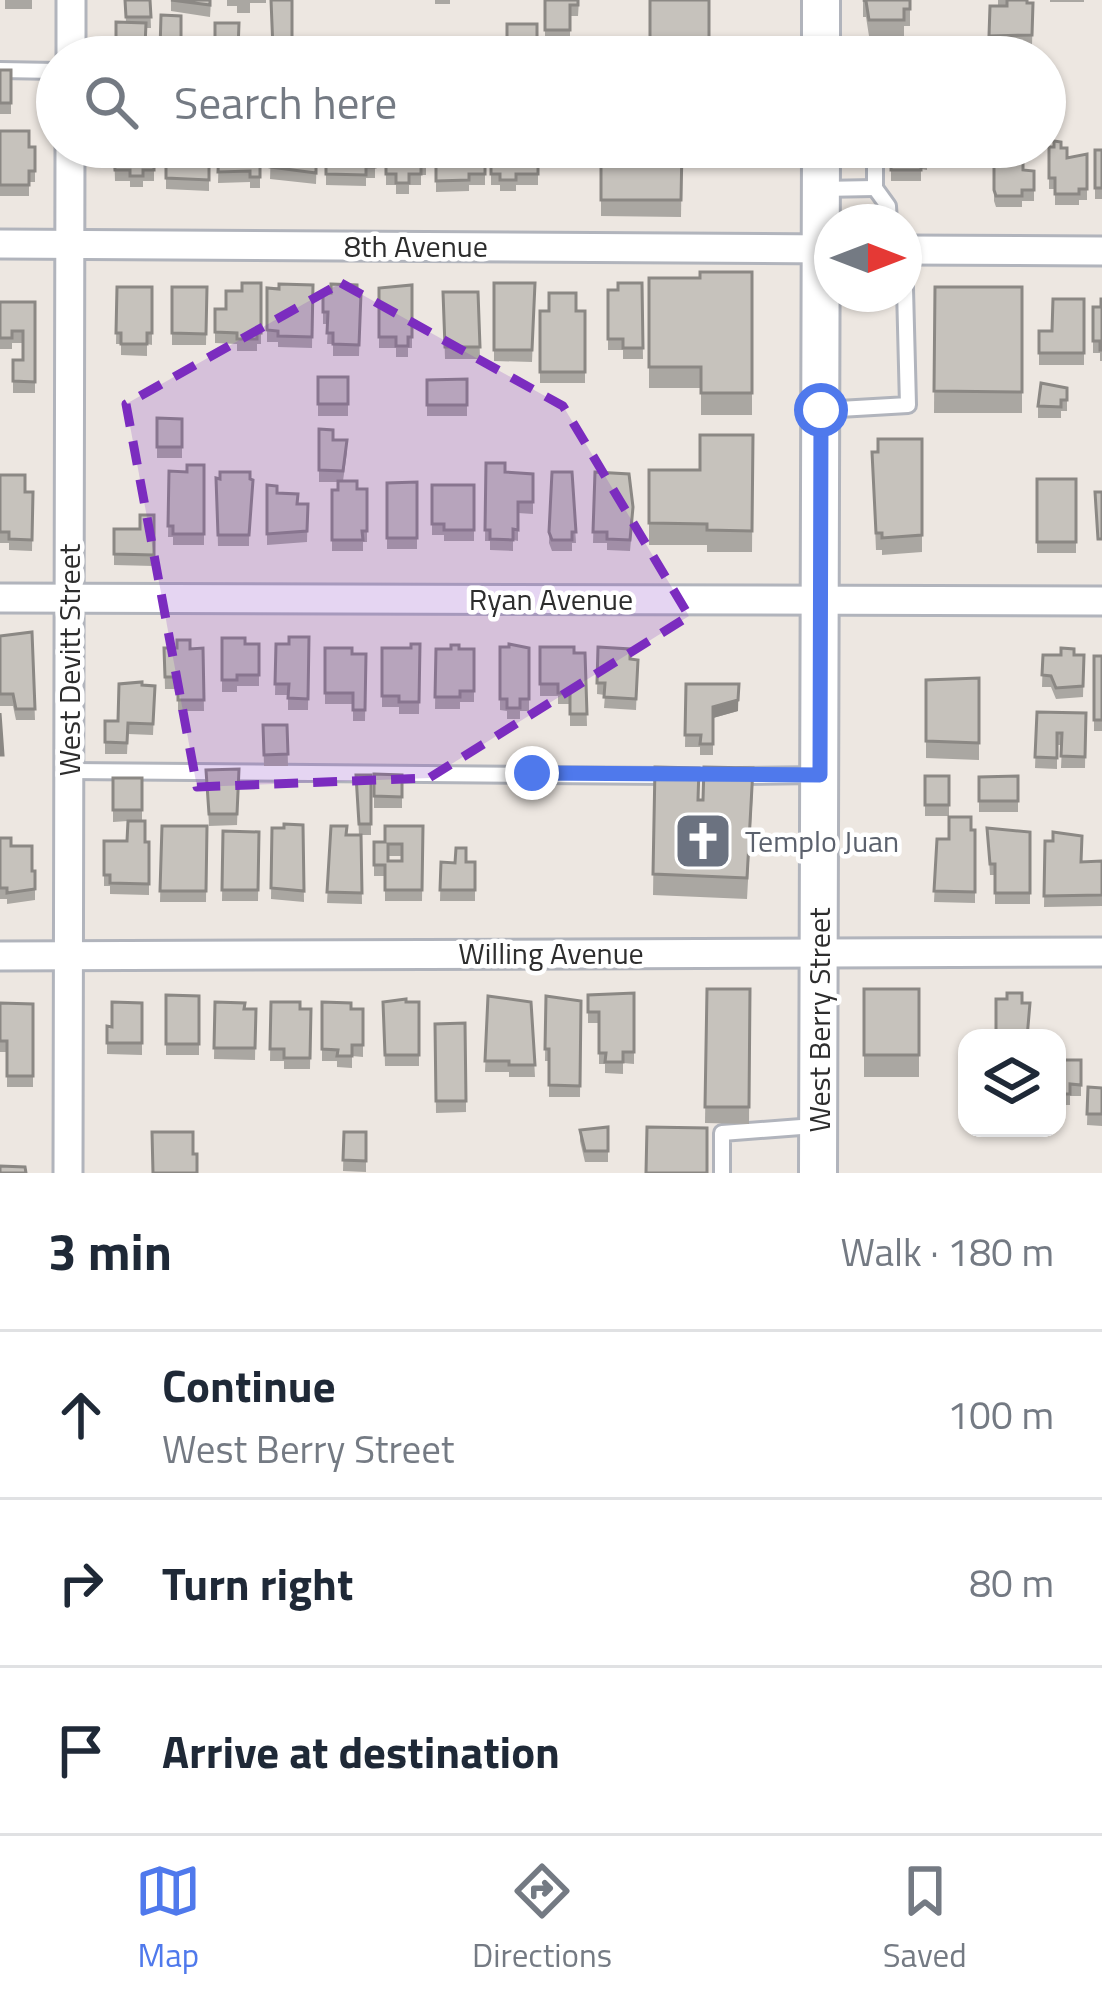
<!DOCTYPE html>
<html lang="en">
<head>
<meta charset="utf-8">
<style>
	body { margin:0; font-family:"Titillium Web",sans-serif; background:#f2f2f3; color:#1f2937 }
	.controls { position:absolute; right:36px; bottom:36px; display:grid; overflow:hidden; border-radius:24px; box-shadow:0 3px 9px #0004 }
	.controls button { width:108px; height:108px; display:grid; place-items:center; padding:0; border:0; border-bottom:3px solid #e0e1e3; background:#fff; color:#1f2937; font:60px sans-serif }
	.compass { position:absolute; left:814px; top:204px; width:108px; height:108px; border-radius:50%; background:#fff; box-shadow:0 3px 9px #0004; rotate:90deg }
	.stop { position:absolute; width:36px; height:36px; margin:-27px; border:9px solid #4f79ec; border-radius:50%; background:#fff }
	.stop.end { background:#4f79ec; border-color:#fff; box-shadow:0 3px 12px #0008 }
	.list { margin:0; padding:0; list-style:none }
	h2 { display:flex; justify-content:space-between; align-items:center; height:156px; margin:0; padding:0 48px; font-size:51px }
	h2 small { font-size:39px; font-weight:400; color:#747a83 }
	.list li { display:grid; grid-template-columns:78px 1fr auto; gap:36px; align-items:center; box-sizing:border-box; height:168px; padding:0 48px; border-top:3px solid #e0e1e3 }
	.list b { display:block; font-size:45px; white-space:nowrap }
	.list p { margin:0; font-size:39px; white-space:nowrap; color:#747a83 }
	.list em { font-size:39px; font-style:normal; color:#747a83 }
	.icon { flex:none; width:66px; height:66px; fill:none; stroke:currentColor; stroke-width:2; stroke-linecap:round; stroke-linejoin:round }
	.map { position:relative; flex:none; width:1102px; height:1173px; overflow:hidden }
	.search { position:absolute; background:#fff; box-shadow:0 3px 9px #0004; left:36px; right:36px; top:36px; height:132px; display:flex; align-items:center; gap:30px; box-sizing:border-box; padding:0 42px; border-radius:66px; color:#747a83; font-size:45px }
	.sheet { height:660px; background:#fff }
	nav { display:flex; justify-content:space-around; align-items:center; box-sizing:border-box; height:168px; border-top:3px solid #e0e1e3; background:#fff; font-size:33px; color:#747a83 }
	nav a { display:grid; justify-items:center; gap:6px }
	nav .on { color:#4f79ec }
	.map>svg:first-child { display:block }
</style>
</head>
<body>
<div class="map">
<svg width="1102" height="1173" viewBox="0 0 1102 1173">
	<rect width="100%" height="100%" fill="#ede7e1"/>
	<g fill="none" stroke-linecap="round" stroke-linejoin="round">
		<g stroke="#b1b4bc" stroke-width="20">
			<g id="lane">
				<path d="M0,70L57,71"/>
				<path d="M875,147V188L888,206L889,222"/>
				<path d="M717,148L816,147"/>
				<path d="M821,189L875,188"/>
				<path d="M822,410L908,405L904,250"/>
				<path d="M69,771L670,776"/>
				<path d="M740,776L820,775"/>
				<path d="M722,1173V1133L814,1126"/>
			</g>
		</g>
		<g stroke="#b1b4bc" stroke-width="33">
			<g id="street">
				<path d="M71,57V0"/>
				<path d="M0,244L832,249"/>
				<path d="M904,250L1102,251"/>
				<path d="M0,598L1102,601"/>
				<path d="M0,956L1102,952"/>
				<path d="M68,1173L70,147"/>
			</g>
		</g>
		<g stroke="#b1b4bc" stroke-width="42">
			<g id="secondary">
				<path d="M821,0V57"/>
				<path d="M818,1173L821,147"/>
			</g>
		</g>
		<use href="#lane" stroke="#fff" stroke-width="14"/>
		<use href="#street" stroke="#fff" stroke-width="27"/>
		<use href="#secondary" stroke="#fff" stroke-width="36"/>
	</g>
	<g fill="#aaa7a2" fill-rule="evenodd">
		<rect x="5" y="0" width="27" height="9"/>
		<path d="M125,0H150L151,28H146L145,57H116V46L126,22Z"/>
		<path d="M171,0H211L210,17L171,11Z"/>
		<path d="M227,0H266V3H250V13H237V6H227Z"/>
		<path d="M271,0H292V57H272Z"/>
		<rect x="435" y="0" width="15" height="4"/>
		<path d="M545,0H579L578,16H570V41H545Z"/>
		<rect x="650" y="0" width="59" height="57"/>
		<path d="M863,0H910V26H904V37L869,36L866,17H863Z"/>
		<path d="M998,0H1028V3H1033L1032,46L989,48L990,6L998,5Z"/>
		<rect x="1050" y="0" width="34" height="2"/>
		<path d="M161,15L181,16V57H160Z"/>
		<path d="M215,23H239L238,57H215Z"/>
		<rect x="507" y="24" width="30" height="33"/>
		<rect x="0" y="70" width="11" height="44"/>
		<path d="M0,131L29,147H35V182H29V196H0Z"/>
		<path d="M114,147H154V181H143V187H130V181H115Z"/>
		<path d="M219,147H260V188H250V182L218,183Z"/>
		<path d="M271,147H317L316,184L270,179Z"/>
		<path d="M326,147H375V178H366V186L326,185Z"/>
		<path d="M386,147H426V175H421V185H409V194H396V185H386Z"/>
		<path d="M436,147H485V185H469V191L436,192Z"/>
		<path d="M491,147L524,152H538V185H516V191H500V185H491Z"/>
		<path d="M601,147H682L681,217L601,216Z"/>
		<path d="M891,147H927V170L921,169V181H891Z"/>
		<path d="M994,147L1023,170L1034,171V201H1022V207H996L994,201Z"/>
		<path d="M1049,147L1061,148L1067,158L1087,154V200H1079V205H1055V189H1049Z"/>
		<path d="M166,149H209V191L166,189Z"/>
		<rect x="1095" y="150" width="7" height="49"/>
		<path d="M752,272V415H701V388H649V278H700Z"/>
		<path d="M261,283V344H257V351H237V344L215,343V309H226L242,291Z"/>
		<path d="M494,283H535L532,362L494,361Z"/>
		<path d="M642,283L643,359H623V350H608V290H618Z"/>
		<path d="M313,285L312,348L278,347V342H267V288Z"/>
		<path d="M412,285V348H408V357H396V348H379V288Z"/>
		<path d="M117,287H152V345L147,344V356L121,355V344H116Z"/>
		<path d="M172,287H207L206,345H172Z"/>
		<path d="M935,287H1022V413H934Z"/>
		<path d="M443,292H478L480,359H445Z"/>
		<path d="M323,293H361L359,356H333V344H327L328,324H323Z"/>
		<path d="M1084,299V365H1039V331H1052Z"/>
		<path d="M1102,299V361H1100V353H1093V307H1101Z"/>
		<path d="M0,302H35V393H13V360H23V343H12V349H0Z"/>
		<rect x="540" y="311" width="45" height="72"/>
		<rect x="318" y="377" width="30" height="39"/>
		<path d="M467,379V416H427V380Z"/>
		<path d="M1067,388V411H1061V418H1038V406Z"/>
		<path d="M157,418L182,419V458H157Z"/>
		<path d="M319,429L347,452L343,481L357,489H367V542H363V551H332V490H338V482H319Z"/>
		<path d="M753,435L752,552H707V545H649V470H700Z"/>
		<path d="M922,439V552L882,555V550H876L872,452Z"/>
		<path d="M486,463L505,472L533,474V514L518,513V541L513,540V551L490,550V541H485Z"/>
		<path d="M204,465V545H173V537H168L169,471L187,472Z"/>
		<path d="M552,472H572L576,543H572V551H552L549,543Z"/>
		<path d="M595,472L633,518L630,551L607,550V543H593Z"/>
		<path d="M0,475L25,492H33L32,551L9,550V543H0Z"/>
		<path d="M216,478L250,479L249,546H218Z"/>
		<rect x="1037" y="479" width="39" height="74"/>
		<path d="M417,482V549H387V483Z"/>
		<path d="M267,485L277,493L297,504H308L307,542L267,545Z"/>
		<path d="M432,485H474V541H444V535H432Z"/>
		<path d="M154,515V566L114,565V554Z"/>
		<path d="M32,632L35,720H16L13,706H0V636Z"/>
		<path d="M309,637L308,710H288V695H275L276,644H289Z"/>
		<path d="M222,638L245,644H259V686H237V692H222Z"/>
		<path d="M420,644L419,714H399V707H382V648H411Z"/>
		<path d="M500,647L529,648V711H520V719H507V711L500,710Z"/>
		<path d="M540,647L585,653L587,726H570V704H558V696H540Z"/>
		<path d="M598,647L630,659L638,660L636,710L604,708L605,695L597,694Z"/>
		<path d="M164,648H203L204,711H178V689H165Z"/>
		<path d="M325,648L352,654H366L365,721H353V704H325Z"/>
		<path d="M436,649H474V702H460V709H435Z"/>
		<path d="M1043,655H1084L1083,697L1056,699L1051,687H1042Z"/>
		<rect x="1094" y="656" width="8" height="75"/>
		<path d="M979,678V760L926,758V680Z"/>
		<path d="M686,684H739L738,711L713,718V755H700V747H685Z"/>
		<path d="M142,685L155,686L153,735L128,734L127,754H105V721H118Z"/>
		<path d="M1037,712L1086,713L1085,768H1061L1062,745H1057V769L1035,768Z"/>
		<path d="M263,725H287L288,766H264Z"/>
		<path d="M655,767L699,800L753,789L747,899L653,895Z"/>
		<path d="M239,769L237,825L209,826L206,770Z"/>
		<path d="M374,774L402,775V808H374Z"/>
		<path d="M356,775H371V835H359Z"/>
		<rect x="925" y="776" width="24" height="40"/>
		<path d="M1018,776V812H979V777Z"/>
		<path d="M113,778H142V821L145,842H149V895L110,894V886H104V841H127L128,821L113,822Z"/>
		<path d="M303,825L304,902L271,899L272,828Z"/>
		<path d="M162,826H207L206,902H160Z"/>
		<path d="M331,826L346,835H361L362,904L327,903Z"/>
		<path d="M423,826L422,901H385V876H374V865L385,842ZM388,856H402V861H388Z"/>
		<path d="M987,828L1030,832V904H995V875H990Z"/>
		<path d="M971,830H975V903L934,902L937,839H949Z"/>
		<path d="M223,831L259,832L258,901H222Z"/>
		<path d="M0,838L11,846L32,871H35V900L7,904V899H0Z"/>
		<path d="M1045,841L1082,862L1102,861V906L1044,907Z"/>
		<path d="M441,862H475V901H440Z"/>
		<path d="M707,989H750L749,1124L705,1123Z"/>
		<rect x="864" y="989" width="55" height="88"/>
		<path d="M634,993V1064L623,1063V1074L605,1073V1064H599V1023H588V995Z"/>
		<path d="M166,995L199,996V1055H166Z"/>
		<path d="M488,996L531,1002L535,1077H509V1072H485Z"/>
		<path d="M546,996L581,1001L580,1097H549V1061H545Z"/>
		<path d="M215,1002L244,1009H256L255,1060L214,1059Z"/>
		<path d="M271,1002L300,1009H311L310,1069H284V1061H270Z"/>
		<path d="M322,1002L351,1009H363V1057L352,1056V1068L337,1067V1061H322Z"/>
		<path d="M383,1002H419V1066H385Z"/>
		<path d="M0,1003L33,1004V1087H7V1052H0Z"/>
		<path d="M142,1003V1055L107,1054V1026L112,1027Z"/>
		<path d="M435,1024L466,1101V1112L436,1113Z"/>
		<path d="M1057,1060H1081V1096H1070V1105H1061V1110H1057Z"/>
		<path d="M1088,1087L1102,1088V1126L1087,1125Z"/>
		<path d="M608,1127V1162H585L580,1141V1130Z"/>
		<path d="M344,1132H366V1172L343,1171Z"/>
	</g>
	<path fill="#8b8884" d="M738,700V711L713,718V707Z"/>
	<g fill="#c6c2bc" stroke="#8b8884" stroke-width="3" fill-rule="evenodd">
		<path d="M125,0H150L151,17H126Z"/>
		<path d="M171,0H210V5Z"/>
		<path d="M271,0H292V50L273,49Z"/>
		<path d="M545,0H578V5H570V30H545Z"/>
		<rect x="650" y="0" width="59" height="47"/>
		<path d="M863,0H910V9H904V20H869L866,1Z"/>
		<path d="M1007,0H1027V3H1033L1032,35L989,36L990,6H1007Z"/>
		<path d="M161,15L181,16V50H160Z"/>
		<path d="M116,22L146,23L145,47L116,46Z"/>
		<path d="M215,23H239L238,50H215Z"/>
		<path d="M507,24H537V53L507,52Z"/>
		<rect x="0" y="70" width="11" height="33"/>
		<path d="M0,131H29V147H35V171H29V185H0Z"/>
		<path d="M1054,141L1061,142V148H1067V158L1087,154V189H1079V194H1055V178H1049V147H1054Z"/>
		<path d="M114,147H154V170H143V176H130V170H115Z"/>
		<path d="M219,147H260V177H250V171L218,172Z"/>
		<path d="M271,147H316V173L270,167Z"/>
		<path d="M326,147H375V167H366V175L326,174Z"/>
		<path d="M386,147H426V164H421V174H409V183H396V174H386Z"/>
		<path d="M436,147H485V174H469V180L436,181Z"/>
		<path d="M491,147H524V152H538V174H516V180H500V174H491Z"/>
		<path d="M601,147H682L681,200H601Z"/>
		<path d="M891,147H927V158H921V170H891Z"/>
		<path d="M994,147H1023V170L1034,171V190H1022V196H996L994,190Z"/>
		<path d="M166,149H209V180L166,178Z"/>
		<rect x="1095" y="150" width="7" height="38"/>
		<path d="M700,272H752V393H701V367H649V278H700Z"/>
		<path d="M242,283H261V333H257V339H237V333L215,332V309H226V291H242Z"/>
		<path d="M494,283H535L532,350H494Z"/>
		<path d="M618,283H642L643,348H623V339H608V290H618Z"/>
		<path d="M279,284L313,285L312,337L278,336V331L267,330V288L279,289Z"/>
		<path d="M331,284L357,285V293H361L359,345L333,344V333H327L328,312H323V293H331Z"/>
		<path d="M412,285V337H408V346H396V337H379V288Z"/>
		<path d="M117,287H152V333H147V344H121V333H116Z"/>
		<path d="M172,287H207L206,334L172,333Z"/>
		<path d="M935,287H1022V392L934,391Z"/>
		<path d="M443,292H478L480,347H445Z"/>
		<path d="M549,293H576V311H585V372H540V311H549Z"/>
		<path d="M1053,299H1084V353H1039V331H1052Z"/>
		<path d="M1101,299H1102V350H1100V341H1093V307H1101Z"/>
		<path d="M0,302H35V382L13,381V360H23V331H12V338H0Z"/>
		<rect x="318" y="377" width="30" height="27"/>
		<path d="M467,379V405H427V380Z"/>
		<path d="M1041,383L1067,388V400H1061V407L1038,406Z"/>
		<path d="M157,418L182,419V447H157Z"/>
		<path d="M319,429L333,430V440H347L343,471L319,470Z"/>
		<path d="M700,435H753L752,531L707,530V524L649,523V470H700Z"/>
		<path d="M878,439H922V535L882,538V533H876L872,452H878Z"/>
		<path d="M486,463H505V472L533,474V502H518V530L513,529V540L490,539V530H485Z"/>
		<path d="M187,465H204V534H173V526H168L169,471L187,472Z"/>
		<path d="M220,472H250V479L253,480L249,535H218L216,478L220,479Z"/>
		<path d="M552,472H572L576,532H572V540H552L549,532Z"/>
		<path d="M595,472L629,474L633,507L630,540L607,539V532H593Z"/>
		<path d="M0,475H25V492H33L32,540L9,539V532H0Z"/>
		<rect x="1037" y="479" width="39" height="63"/>
		<path d="M338,481H357V489H367V531H362L363,540H332V490H338Z"/>
		<path d="M417,482V538H387V483Z"/>
		<path d="M267,485L277,486V493L298,494L297,504H308L307,531L267,534Z"/>
		<path d="M432,485H474V530H444V524H432Z"/>
		<path d="M1095,492H1102V539H1098Z"/>
		<path d="M140,515H154V555L114,554V529H140Z"/>
		<path d="M32,632L35,709H16L13,694H0V636Z"/>
		<path d="M289,637H309L308,699L288,698L289,684H275L276,644H289Z"/>
		<path d="M222,638H245V644H259V675H237V680H222Z"/>
		<path d="M177,640H190V649L203,648L204,700H178V677H165L164,648H177Z"/>
		<path d="M411,644H420L419,702H399V696H382V648H411Z"/>
		<path d="M509,644L529,648V699H520V708H507V699H500V647H509Z"/>
		<path d="M451,645H459V649H474V691H460V697H435L436,649H451Z"/>
		<path d="M540,647H574V653H585L587,714H570V693H558V684H540Z"/>
		<path d="M598,647L630,649V659L638,660L636,699L604,697L605,683H597Z"/>
		<path d="M325,648H352V654H366L365,710H353V693H325Z"/>
		<path d="M1061,648L1074,649V655H1084L1083,686L1056,688L1051,676L1042,675L1043,655H1061Z"/>
		<rect x="1094" y="656" width="8" height="64"/>
		<path d="M979,678V743L926,741V680Z"/>
		<path d="M142,682V685L155,686L153,724L128,723L127,743L105,742V721H118L119,684Z"/>
		<path d="M686,684H739L738,700L713,707V744H700L701,735H685Z"/>
		<path d="M1037,712L1086,713L1085,757L1061,756L1062,733H1057V758L1035,757Z"/>
		<path d="M0,713L3,755H0Z"/>
		<path d="M263,725H287L288,754L264,755Z"/>
		<path d="M655,767L699,768L698,800H703L704,767L753,768L747,878L653,874Z"/>
		<path d="M239,769L237,814H209L206,770Z"/>
		<path d="M374,774L402,775V797L374,796Z"/>
		<path d="M356,775H371V824H359Z"/>
		<rect x="925" y="776" width="24" height="29"/>
		<path d="M1018,776V801H979V777Z"/>
		<rect x="113" y="778" width="29" height="32"/>
		<path d="M949,817H971V830H975V892L934,891L937,839H949Z"/>
		<path d="M128,821H145V842H149V884L110,883V875H104V841H127Z"/>
		<path d="M284,824L303,825L304,891L271,888L272,828H284Z"/>
		<path d="M162,826H207L206,891H160Z"/>
		<path d="M331,826H347L346,835H361L362,893L327,892Z"/>
		<path d="M385,826H423L422,890H385V865H374V842H385ZM388,844H402V861H388Z"/>
		<path d="M987,828L1030,832V893H995V864H990Z"/>
		<path d="M223,831L259,832L258,890H222Z"/>
		<path d="M1053,832L1082,836L1081,862L1102,861V895L1044,896L1045,841H1053Z"/>
		<path d="M0,838H11V846H32V871H35V889L7,893V888H0Z"/>
		<path d="M456,848H466V862H475V890H440L441,862L455,863Z"/>
		<path d="M707,989H750L749,1107H705Z"/>
		<rect x="864" y="989" width="55" height="66"/>
		<path d="M634,993V1052H623V1062H605L606,1053H599V1012H588V995Z"/>
		<path d="M1007,993H1022V1003H1030L1027,1038H978V1036L996,1037V999H1007Z"/>
		<path d="M166,995L199,996V1044H166Z"/>
		<path d="M488,996L531,1002L535,1065H509V1061H485Z"/>
		<path d="M546,996L581,1001L580,1086L549,1085V1049H545Z"/>
		<path d="M406,999V1002H419V1055H385L383,1002Z"/>
		<path d="M112,1002L142,1003V1043H107V1026L112,1027Z"/>
		<path d="M215,1002L245,1003L244,1009H256L255,1048H214Z"/>
		<path d="M271,1002H300V1009H311L310,1058H284V1049H270Z"/>
		<path d="M322,1002L351,1003V1009H363V1045H352V1056H337L338,1050L322,1049Z"/>
		<path d="M0,1003L33,1004V1076H7V1041H0Z"/>
		<path d="M465,1023L466,1101H436L435,1024Z"/>
		<path d="M1057,1060H1081V1085L1070,1084V1094H1061V1099H1057Z"/>
		<path d="M1088,1087L1102,1088V1114H1087Z"/>
		<path d="M608,1127V1151H585L580,1130Z"/>
		<path d="M647,1127L707,1128V1173H646Z"/>
		<path d="M152,1132H193V1154H197V1173H153Z"/>
		<path d="M344,1132H366V1161L343,1160Z"/>
		<path d="M0,1166L25,1167L26,1173H0Z"/>
	</g>
	<g fill="none" stroke-linecap="round" stroke-linejoin="round">
		<path stroke="#4f79ec" stroke-width="15" d="M532,773L820,775L821,410"/>
	</g>
	<path fill="#7b2cbf" fill-opacity="0.2" stroke="#7b2cbf" stroke-width="9" stroke-dasharray="24 15" stroke-linejoin="round" d="M341,283L563,406L689,616L429,778L197,787L126,404Z"/>
	<defs>
		<g id="church-square" transform="scale(3)"><rect x="-9" y="-9" width="18" height="18" rx="4" fill="#6b7280" stroke="#fff"/><path d="M-1.2-6h2.4v3.5h3.3v2.4h-3.3V6h-2.4V-.1h-3.3v-2.4h3.3Z" fill="#fff"/></g>
	</defs>
	<g fill-rule="evenodd">
		<use href="#church-square" x="703" y="841"/>
	</g>
	<g text-anchor="middle" dominant-baseline="central" stroke-width="9" stroke-linejoin="round" paint-order="stroke">
		<g font-size="30" fill="#2d2d2d" stroke="#fff">
			<text x="416" y="246">8th Avenue</text>
			<text x="551" y="599">Ryan Avenue</text>
			<text transform="translate(69 660) rotate(-90)">West Devitt Street</text>
			<text x="551" y="953">Willing Avenue</text>
			<text transform="translate(819 1020) rotate(-90)">West Berry Street</text>
		</g>
		<g font-size="30" fill="#5b616d" stroke="#fff" text-anchor="start">
			<text x="745" y="841">Templo Juan</text>
		</g>
	</g>
</svg>
<div class="controls">
<button><svg class="icon" aria-label="layers" viewBox="0 0 24 24"><path d="M12 4l9 5-9 5-9-5zM3 14l9 5 9-5"/></svg></button>
</div>
<svg class="compass" viewBox="-18 -18 36 36"><path d="M0-13l5 13h-10z" fill="#e53935"/><path d="M0 13l5-13h-10z" fill="#747a83"/></svg>
<div class="stop" style="left:821px;top:410px"></div>
<div class="stop end" style="left:532px;top:773px"></div>
<div class="search"><svg class="icon" aria-label="search" viewBox="0 0 24 24"><circle cx="10" cy="10" r="6"/><path d="M15 15l6 6"/></svg>Search here</div>
</div>
<section class="sheet">
<h2>3 min<small>Walk · 180 m</small></h2>
<ul class="list">
<li><svg class="icon" aria-label="ahead" viewBox="0 0 24 24"><path d="M12 20V5M6 11l6-6 6 6"/></svg><div><b>Continue</b><p>West Berry Street</p></div><em>100 m</em></li>
<li><svg class="icon" aria-label="right" viewBox="0 0 24 24"><path d="M7 20v-9h11M14 6l5 5-5 5"/></svg><div><b>Turn right</b></div><em>80 m</em></li>
<li><svg class="icon" aria-label="arrive" viewBox="0 0 24 24"><path d="M6 21V4h12l-3 4 3 4H6"/></svg><div><b>Arrive at destination</b></div></li>
</ul>
</section>
<nav>
<a class="on"><svg class="icon" aria-label="map" viewBox="0 0 24 24"><path d="M3 6l6-2 6 2 6-2v14l-6 2-6-2-6 2zM9 4v14M15 6v14"/></svg>Map</a>
<a><svg class="icon" aria-label="directions" viewBox="0 0 24 24"><path d="M12 3l9 9-9 9-9-9zM9 14v-3h6M13 9l2 2-2 2"/></svg>Directions</a>
<a><svg class="icon" aria-label="saved" viewBox="0 0 24 24"><path d="M7 4h10v16l-5-4-5 4z"/></svg>Saved</a>
</nav>
</body>
</html>
